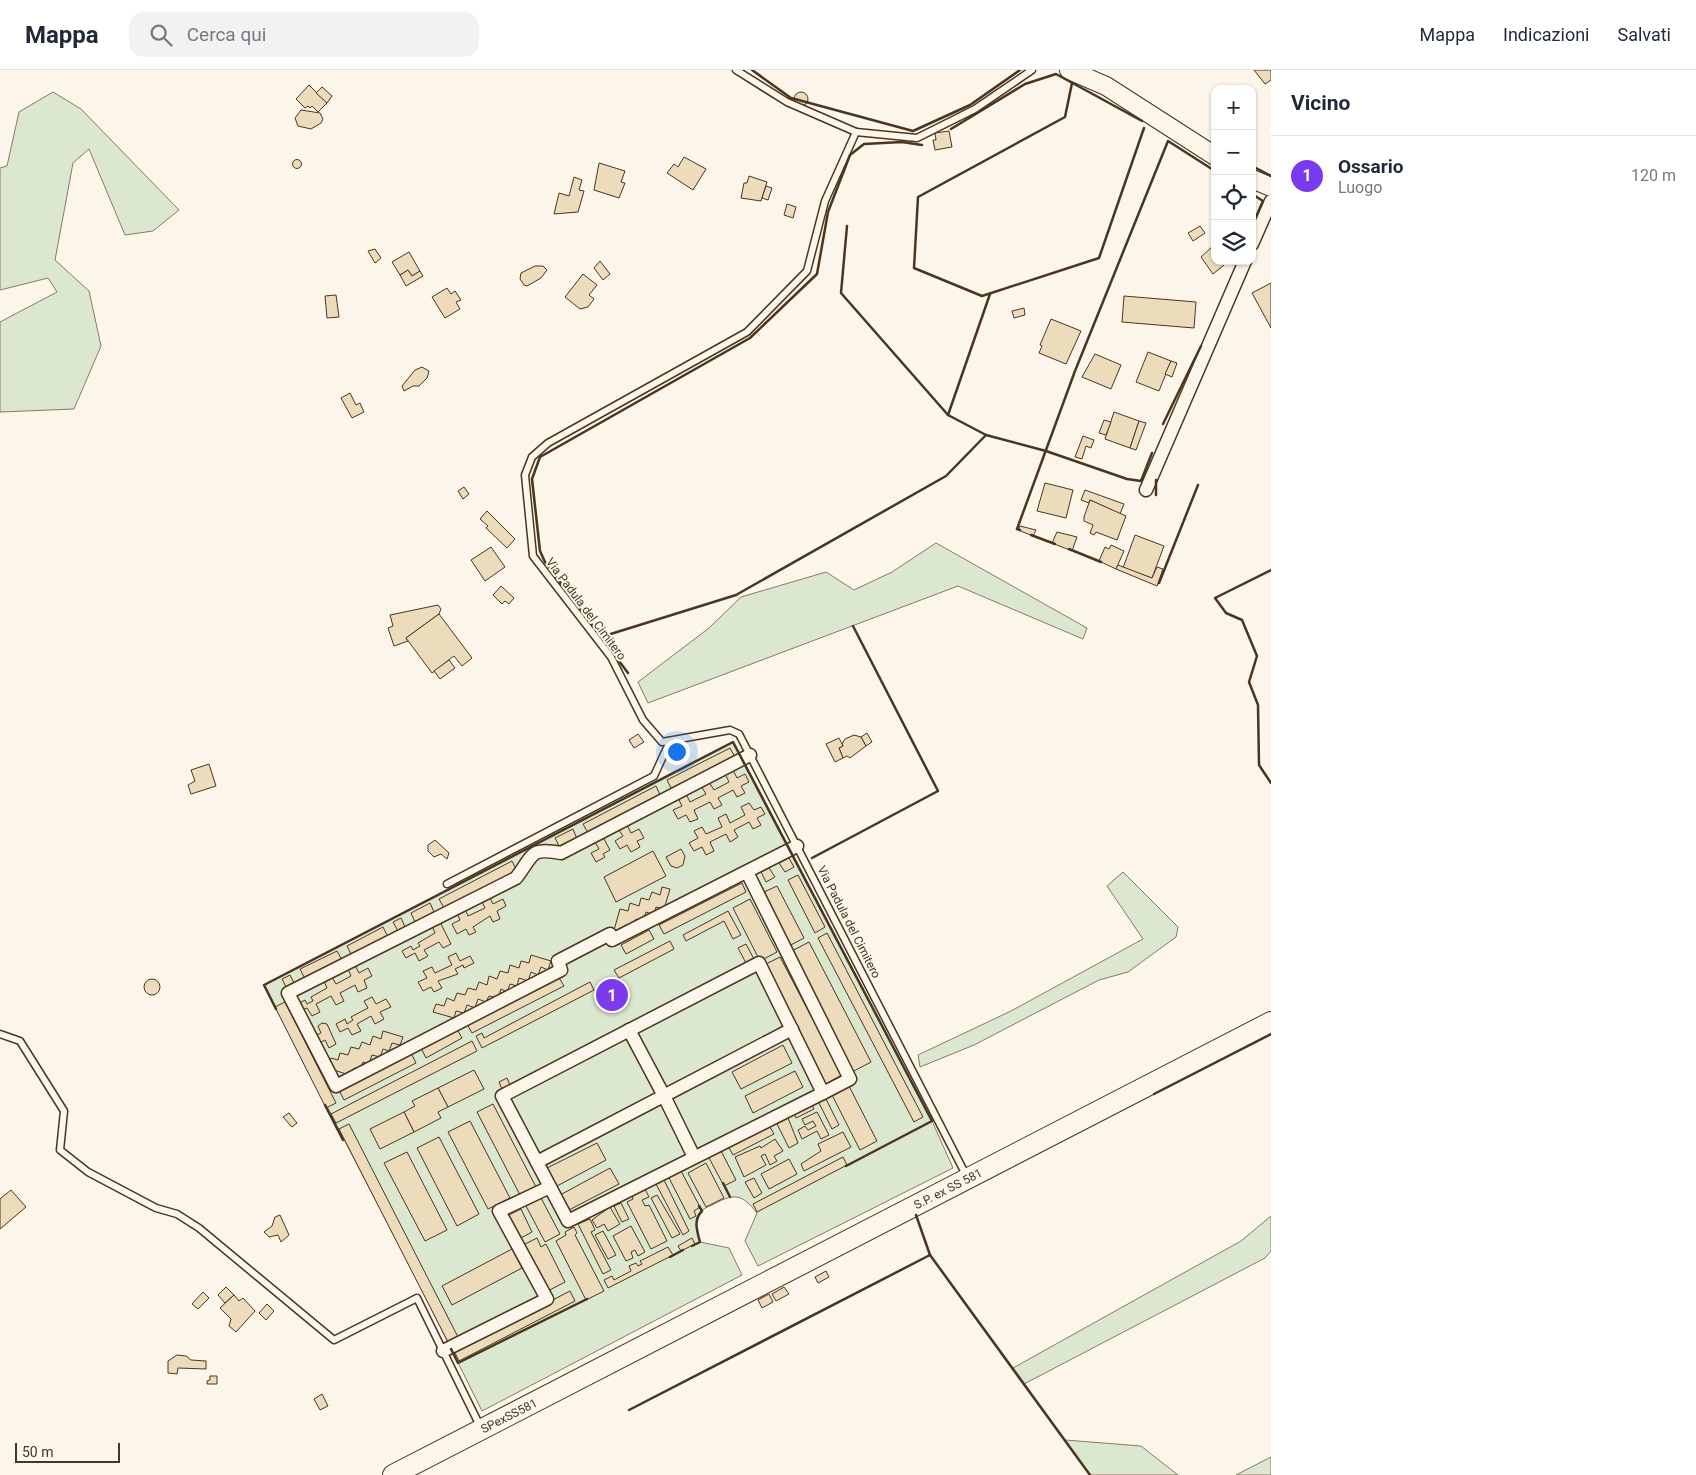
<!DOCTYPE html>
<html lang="it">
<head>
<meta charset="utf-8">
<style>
	body { margin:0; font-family:Roboto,sans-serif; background:#f2f2f3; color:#1f2937 }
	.controls { position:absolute; right:15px; top:15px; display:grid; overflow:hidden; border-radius:10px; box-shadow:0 1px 4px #0004 }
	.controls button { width:45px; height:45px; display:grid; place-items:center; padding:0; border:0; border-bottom:1px solid #e0e1e3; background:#fff; color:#1f2937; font:25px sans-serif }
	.scale { position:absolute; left:15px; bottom:12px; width:105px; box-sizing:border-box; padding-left:5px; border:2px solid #4a3520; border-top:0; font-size:14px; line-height:18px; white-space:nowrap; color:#4a3520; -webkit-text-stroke:4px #fbf6e9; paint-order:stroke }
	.you { position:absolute; left:676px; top:681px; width:18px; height:18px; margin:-12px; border:4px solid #fff; border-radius:50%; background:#1a73e8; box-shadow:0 0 0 8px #1a73e833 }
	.badge { display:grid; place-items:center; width:32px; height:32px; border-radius:50%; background:#7c3aed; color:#fff; font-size:16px; font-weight:700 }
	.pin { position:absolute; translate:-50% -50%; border:2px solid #fff; box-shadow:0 1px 5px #0006 }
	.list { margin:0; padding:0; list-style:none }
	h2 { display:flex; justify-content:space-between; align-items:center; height:65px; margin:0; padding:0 20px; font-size:21px }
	h2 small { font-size:16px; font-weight:400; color:#747a83 }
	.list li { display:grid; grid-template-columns:32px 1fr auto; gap:15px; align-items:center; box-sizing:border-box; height:80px; padding:0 20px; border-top:1px solid #e0e1e3 }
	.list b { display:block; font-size:19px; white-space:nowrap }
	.list p { margin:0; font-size:16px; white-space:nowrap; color:#747a83 }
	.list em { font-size:16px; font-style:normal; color:#747a83 }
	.icon { flex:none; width:28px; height:28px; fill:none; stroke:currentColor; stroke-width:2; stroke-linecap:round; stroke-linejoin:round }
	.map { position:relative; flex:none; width:1271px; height:1405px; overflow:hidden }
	header { display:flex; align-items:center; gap:30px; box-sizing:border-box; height:70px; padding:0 25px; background:#fff; border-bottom:1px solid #e0e1e3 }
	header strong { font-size:24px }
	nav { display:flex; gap:28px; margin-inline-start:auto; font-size:18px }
	.search { width:350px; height:45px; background:#f2f2f3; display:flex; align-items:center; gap:12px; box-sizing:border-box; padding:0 18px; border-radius:15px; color:#747a83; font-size:19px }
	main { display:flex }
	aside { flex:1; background:#fff }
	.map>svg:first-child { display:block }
</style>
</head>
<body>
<header>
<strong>Mappa</strong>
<div class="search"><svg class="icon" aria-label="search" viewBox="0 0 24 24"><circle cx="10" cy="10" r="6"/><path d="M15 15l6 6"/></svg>Cerca qui</div>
<nav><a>Mappa</a><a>Indicazioni</a><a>Salvati</a></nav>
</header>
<main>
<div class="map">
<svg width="1271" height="1405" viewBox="0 0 1271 1405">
	<rect width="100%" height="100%" fill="#fbf6e9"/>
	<g fill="#dce7d0" stroke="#887966">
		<path d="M53,22L81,39L179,140L153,161L125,165L89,79L73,93L55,190L89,221L101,276L74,339L0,342V252L57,222L48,208L0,220V98L7,96L19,42Z"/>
		<path d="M936,473L1087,558L1083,569L958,516L648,633L638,612L709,558L741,527L826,502L854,520L892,502Z"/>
		<path d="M733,672L932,1051L953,1098L758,1196L745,1171L757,1143C742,1124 735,1123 714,1134C708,1137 701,1139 698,1145C694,1154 698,1163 700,1172L729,1178L742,1205L482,1341L416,1208L264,915Z"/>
		<path d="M1123,802L1178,857L1176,867L1128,902L1099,910L974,975L920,997L918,985L1011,941L1143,869L1107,816Z"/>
		<path d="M1271,1146V1181L1265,1188L1024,1314L1013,1298L1241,1171Z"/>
		<path d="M1065,1370L1141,1376L1178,1405H1090Z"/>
		<path d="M1271,1387V1405H1236Z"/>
	</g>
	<g fill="#ecdcbc" stroke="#4a3520">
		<path d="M1254,0H1271V10L1265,14Z"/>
		<path d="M309,15L327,33L318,42L312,36L310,38L308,36L305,38L296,29Z"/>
		<path d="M322,17L332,26L327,33L316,23Z"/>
		<circle cx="801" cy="29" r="7"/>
		<path d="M301,40L320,43L323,49L321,53L311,59L298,56L295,48Z"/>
		<path d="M949,61L952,77L935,80L933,70H936L935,63Z"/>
		<path d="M684,87L706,99L693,120L667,103L674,94L678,97Z"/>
		<circle cx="297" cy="94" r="4.5"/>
		<path d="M599,93L625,101L621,112L625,113L619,128L594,120Z"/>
		<path d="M749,106L767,112L761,131L741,128L744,113H747Z"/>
		<path d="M574,107L582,110L579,120L584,121L578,142L554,144L559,123L569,126Z"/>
		<path d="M766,116L772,118L768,130L762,128Z"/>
		<path d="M787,134L796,137L793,148L784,145Z"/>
		<path d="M1200,156L1205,163L1193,171L1188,163Z"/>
		<path d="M1215,174V191H1229L1213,204L1201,187Z"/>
		<path d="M375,179L381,188L375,193L368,181Z"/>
		<path d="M409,182L420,201L412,206L408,200L400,205L392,192Z"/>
		<path d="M600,191L610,204L603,210L594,198Z"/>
		<path d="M535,196H543L547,200L541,208L527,216L524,215L520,209L521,203Z"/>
		<path d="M408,200L412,206L420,201L423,206L406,216L400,205Z"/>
		<path d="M583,204L597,215L589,225L594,229L588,237L580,239L565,227Z"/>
		<path d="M1271,213V258L1252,223Z"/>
		<path d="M447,218L451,224L455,221L461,230L456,232L460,239L445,248L432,227Z"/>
		<path d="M336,225L339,247L327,248L325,226Z"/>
		<path d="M1124,226L1196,232L1194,258L1122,252Z"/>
		<path d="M1024,238L1025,245L1014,248L1012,241Z"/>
		<path d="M1051,249L1081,261L1066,294L1039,283L1042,276L1040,275Z"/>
		<path d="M1148,282L1171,291L1159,321L1136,312Z"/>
		<path d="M1095,284L1121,295L1111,319L1082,307Z"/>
		<path d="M1171,291L1177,293L1172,307L1165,304Z"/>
		<path d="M422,297L429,301L427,308L419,316H413L404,321L402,316L415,300Z"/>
		<path d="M350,323L356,335L360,333L364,342L352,348L341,328Z"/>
		<path d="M1114,342L1139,351L1130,378L1105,369Z"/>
		<path d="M1104,350L1111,352L1106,365L1099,363Z"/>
		<path d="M1139,351L1146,353L1136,380L1130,378Z"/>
		<path d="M1083,366L1094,370L1091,378L1086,376L1082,389L1075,387Z"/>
		<path d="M1045,413L1073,420L1066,448L1037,441Z"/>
		<path d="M464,417L469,424L463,429L458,421Z"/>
		<path d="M1085,420L1124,434L1120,444L1090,430L1089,433L1081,430Z"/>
		<path d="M1090,430L1126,446L1117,470L1096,462L1094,465L1090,463L1093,455L1084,451V447Z"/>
		<path d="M487,441L515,469L507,478L486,458L488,456L480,449Z"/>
		<path d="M1020,456L1036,460L1033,466L1018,460Z"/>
		<path d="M1057,462L1077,467L1072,481L1052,473Z"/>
		<path d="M1135,465L1164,476L1152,508L1123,498Z"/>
		<path d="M1111,475L1124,481L1116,499L1099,491L1105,477L1109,479Z"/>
		<path d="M491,477L505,497L485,511L471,490Z"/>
		<path d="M1118,495L1152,508L1157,497L1163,499L1157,516L1116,499Z"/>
		<path d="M501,516L514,528L509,534L505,531L502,534L493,525Z"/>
		<path d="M438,535L441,539L439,544L406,568L408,571L394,576L388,558L393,556L390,545Z"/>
		<path d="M439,544L472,588L462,596L454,586L432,603L406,568Z"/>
		<path d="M449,590L455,598L440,609L434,601Z"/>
		<path d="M867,663L872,672L866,676L861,667Z"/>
		<path d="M638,664L644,672L634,678L629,670Z"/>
		<path d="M854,665L861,667L866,676L850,688L847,686L843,688L839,678L843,676L842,674L845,669Z"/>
		<path d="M839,668L843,676L839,678L843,688L835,692L826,674Z"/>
		<path d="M730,678L735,687L672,720L667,710Z"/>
		<path d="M209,694L216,716L191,724L188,715L195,711L191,700Z"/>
		<path d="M733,700L737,708L745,704L749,712L741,716L745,723L737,727L733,720L718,728L722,735L714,739L710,732L694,740L698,749L690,752L686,745L678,749L673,740L682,736L678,728L686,724L690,732L706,724L701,716L709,712L714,720L729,712L725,704Z"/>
		<path d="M656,716L660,725L588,763L583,754Z"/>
		<path d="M749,733L754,740L761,737L765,744L757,748L761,755L753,759L749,752L734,760L738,767L730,772L726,764L710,772L714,781L706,785L702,777L694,781L689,773L698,768L694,761L702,757L706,764L722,757L718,748L726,744L730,753L745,745L741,737Z"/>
		<path d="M627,755L631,763L639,759L644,768L637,771L640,777L631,782L627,775L620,779L615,771L623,766L619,760Z"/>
		<path d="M573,759L577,769L560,778L555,768Z"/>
		<path d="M603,767L610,780L603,784L605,787L596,792L591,783L599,779L595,772Z"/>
		<path d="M435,770L449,783L447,789L441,784L434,787L428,781V775Z"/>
		<path d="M681,779L685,786L683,795L677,798L671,796L666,787Z"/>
		<path d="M653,781L666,806L616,832L604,807Z"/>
		<path d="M789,788L794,797L785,802L779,793Z"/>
		<path d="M512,791L517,801L444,838L439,829Z"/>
		<path d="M769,798L775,807L766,812L761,802Z"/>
		<path d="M798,805L825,857L815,863L788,810Z"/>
		<path d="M742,813L746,822L664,864L659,855Z"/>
		<path d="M777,816L804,868L787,877L760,824Z"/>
		<path d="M662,817L670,819L664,839L656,837L654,845L646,842L643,851L636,849L634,857L625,855L623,862L614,860L620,839L628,841L630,833L639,836L641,828L649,830L652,822L660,825Z"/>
		<path d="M489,826L493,834L503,829L506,836L497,841L500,849L493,852L490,846L473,857L476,862L469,865L466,859L457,864L452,854L460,850L457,843L465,839L468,846L485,838L481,830Z"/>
		<path d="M750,829L777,882L760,891L733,838Z"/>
		<path d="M430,833L434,842L415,852L411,843Z"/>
		<path d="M728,841L741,865L733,869L724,851L686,871L683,865Z"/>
		<path d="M401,848L405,857L398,861L393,852Z"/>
		<path d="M440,852L451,874L443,878L439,872L424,880L428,886L419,891L415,883L406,888L402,881L411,876L413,880L420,876L418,873L435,863L432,856Z"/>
		<path d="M383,857L388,867L352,886L347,876Z"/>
		<path d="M649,860L654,869L626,884L621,875Z"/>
		<path d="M827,863L923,1047L914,1052L818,868Z"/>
		<path d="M670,871L674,879L619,908L614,900Z"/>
		<path d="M809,872L871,992L852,1002L790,882Z"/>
		<path d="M746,874L755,891L747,895L738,878Z"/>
		<path d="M337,881L342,890L305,909L300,899Z"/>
		<path d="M456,883L460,891L470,886L474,893L464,898L463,895L455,899L458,904L438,911L442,918L434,922L431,917L423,921L418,912L427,908L423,901L432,897L435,903L452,895L448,887Z"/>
		<path d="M531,885L551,891L548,900L541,897L538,905L531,902L528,911L519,908L517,916L510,914L507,922L501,919L498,928L489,926L486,932L478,929L475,938L467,935L464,943L456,941L454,948L433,942L436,934L444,936L447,928L454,931L457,923L465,925L468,918L476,920L479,912L487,915L489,906L497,909L500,901L508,903L510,895L519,898L521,891L529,893Z"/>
		<path d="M780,887L842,1005L824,1015L762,896Z"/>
		<path d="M355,895L359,903L368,898L372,906L364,910L367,918L358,922L355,915L340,923L344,931L336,935L331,926L316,934L320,942L312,946L307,938L299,941L296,935L305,930L307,934L313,931L311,927L327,918L324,911L332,907L336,914L351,906L348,899Z"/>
		<path d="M290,905L295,915L287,919L282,909Z"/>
		<path d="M558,906L564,916L472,963L467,954Z"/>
		<circle cx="152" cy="917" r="8"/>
		<path d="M590,912L594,920L482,978L476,966L482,963L484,968Z"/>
		<path d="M372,927L376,934L386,929L391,937L380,942L384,949L375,954L371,946L357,954L361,961L352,965L348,958L340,962L336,954L345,949L347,954L353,950L351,947L368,938L364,931Z"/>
		<path d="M285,932L336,1033L326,1038L275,937Z"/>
		<path d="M322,953L327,954L336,974L329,978L325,970L316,975L312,967L321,963L318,956Z"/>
		<path d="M457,959L462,968L426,988L421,978Z"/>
		<path d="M383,961L403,967L400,975L392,973L389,981L383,979L380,987L372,985L369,994L363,992L360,1000L354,998L352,1006L328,998L331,988L338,990L340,983L348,985L351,977L359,979L362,972L370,975L373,966L381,969Z"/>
		<path d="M472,971L477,981L336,1053L331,1044Z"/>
		<path d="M783,975L792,993L741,1019L732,1002Z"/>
		<path d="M411,983L416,993L344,1030L339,1020Z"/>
		<path d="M474,1000L484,1019L448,1037L438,1018Z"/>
		<path d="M795,1001L803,1017L753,1043L745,1026Z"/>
		<path d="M507,1008L510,1015L502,1019L499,1012Z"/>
		<path d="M849,1016L877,1071L860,1080L832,1025Z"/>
		<path d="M438,1018L448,1037L438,1042L441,1048L414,1062L404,1042L415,1036L412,1031Z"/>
		<path d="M824,1025L839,1055L832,1059L817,1029Z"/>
		<path d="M811,1033L814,1039L796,1048L793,1042Z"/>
		<path d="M493,1034L536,1117L520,1125L477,1042Z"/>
		<path d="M404,1042L414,1062L380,1079L370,1059Z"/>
		<path d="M817,1042L829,1065L821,1069L817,1061L802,1069L798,1060L805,1056L808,1060L816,1056L813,1051L805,1055L802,1049Z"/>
		<path d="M289,1043L297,1053L292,1057L283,1047Z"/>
		<path d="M788,1048L798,1073L789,1078L777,1054Z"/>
		<path d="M470,1051L510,1128L488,1139L448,1062Z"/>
		<path d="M349,1054L458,1267L448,1272L339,1059Z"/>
		<path d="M770,1057L774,1064L733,1085L728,1076Z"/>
		<path d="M843,1062L851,1077L804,1101L801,1094L821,1081L818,1074Z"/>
		<path d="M439,1067L479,1144L457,1156L417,1078Z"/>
		<path d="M775,1069L783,1081L774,1086L777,1091L770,1095L765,1084L761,1086L766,1095L744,1107L735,1087L760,1076L761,1078Z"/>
		<path d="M597,1073L606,1090L557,1116L547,1098Z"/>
		<path d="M720,1079L736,1110L724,1116L708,1086Z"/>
		<path d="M407,1082L447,1160L425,1171L384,1093Z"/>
		<path d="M843,1087L847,1095L757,1142L753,1134Z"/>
		<path d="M789,1089L797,1104L769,1119L761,1104Z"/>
		<path d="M706,1093L724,1128L706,1137L688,1103Z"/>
		<path d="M610,1098L619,1114L569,1140L560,1125Z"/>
		<path d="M680,1099L700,1137L694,1141L696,1146L690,1149L668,1106Z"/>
		<path d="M754,1108L762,1123L754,1128L745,1112Z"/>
		<path d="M664,1110L689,1161L683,1165L656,1114Z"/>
		<path d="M645,1119L649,1127L642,1130L645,1136L649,1135L667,1171L651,1179L627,1132L633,1129L632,1126Z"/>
		<path d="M11,1120L26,1137L0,1159V1129Z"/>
		<path d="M657,1125L680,1164L672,1168L651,1128Z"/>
		<path d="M541,1128L560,1164L545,1172L526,1136Z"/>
		<path d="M621,1133L629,1149L622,1152L614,1136Z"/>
		<path d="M610,1137L620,1154L608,1161L604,1154L597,1158L592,1150Z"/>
		<path d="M521,1139L532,1162L519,1169L507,1146Z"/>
		<path d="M280,1145L289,1165L281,1172L278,1165L269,1167L264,1162L272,1156L275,1147Z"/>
		<path d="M590,1149L595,1160L591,1162L611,1200L603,1204L578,1154Z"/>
		<path d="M631,1156L645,1182L638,1186L635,1180L631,1182L633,1188L626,1191L613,1166Z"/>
		<path d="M574,1157L577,1163L575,1165L604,1221L586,1230L556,1171L566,1165L565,1162Z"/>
		<path d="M603,1161L616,1185L608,1189L595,1165Z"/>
		<path d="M537,1168L541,1177L546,1174L565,1212L546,1222L523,1175Z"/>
		<path d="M692,1168L695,1174L681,1181L678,1176Z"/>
		<path d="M668,1177L673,1185L608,1218L604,1210L612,1206L614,1210L631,1201L629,1196L636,1193L638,1196L642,1194L640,1191Z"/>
		<path d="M512,1179L522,1198L452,1235L442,1216Z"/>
		<path d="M826,1201L829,1207L818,1213L815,1207Z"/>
		<path d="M226,1217L234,1225L225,1233L218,1225Z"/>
		<path d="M784,1217L789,1224L776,1231L772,1224Z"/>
		<path d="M570,1221L575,1231L459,1291L454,1281Z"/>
		<path d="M203,1222L209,1228L198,1239L192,1234Z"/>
		<path d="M769,1224L773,1232L762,1238L758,1230Z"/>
		<path d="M234,1225L239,1231L243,1228L255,1241L236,1262L229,1256L231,1249L220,1238Z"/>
		<path d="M267,1234L274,1241L266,1250L259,1243Z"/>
		<path d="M177,1285L186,1286L191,1290L206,1291V1299L178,1298L177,1304L168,1303V1291Z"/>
		<path d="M210,1306H217V1314H207V1311L210,1310Z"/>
		<path d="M322,1324L328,1336L320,1340L314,1329Z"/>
	</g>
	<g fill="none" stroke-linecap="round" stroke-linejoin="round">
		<g stroke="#4a3520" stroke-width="9">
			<g id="lane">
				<path d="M736,0L787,32L856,62"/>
				<path d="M447,814L654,706L670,671"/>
				<path d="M0,964L20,971L64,1041L60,1080L88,1102L156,1138L177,1144L199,1158L334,1270L417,1228L480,1356"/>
				<path d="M966,1105L739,664L730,660L662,672L643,650L611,587L533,486L525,405L532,387L548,373L747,262L807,201L825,131L856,62L917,68L975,39L1032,0"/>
			</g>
		</g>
		<g stroke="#4a3520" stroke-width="15">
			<g id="street">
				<path d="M1252,174L1271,131"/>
				<path d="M1146,420L1245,191"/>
				<path d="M750,685L561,783C529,777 534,785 516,808L288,923L336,1016L561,900L558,891L610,864L612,870L797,776"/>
				<path d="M747,802L850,1009L823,1023"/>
				<path d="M759,893L823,1023L568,1151L502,1026Z"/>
				<path d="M629,960L664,1026"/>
				<path d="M666,1030L694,1087"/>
				<path d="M537,1092L792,959"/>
				<path d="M443,1281L547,1229L499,1141L550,1117"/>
			</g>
		</g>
		<g stroke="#4a3520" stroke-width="20">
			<g id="secondary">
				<path d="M1069,0L1106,16L1215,86"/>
				<path d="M1252,109L1271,117"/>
			</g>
		</g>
		<g stroke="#4a3520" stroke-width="22">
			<path id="primary" d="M393,1405L1271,952"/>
		</g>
		<use href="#lane" stroke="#fbf6e9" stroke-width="6"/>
		<use href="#street" stroke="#fbf6e9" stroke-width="12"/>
		<use href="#secondary" stroke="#fbf6e9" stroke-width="18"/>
		<use href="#primary" stroke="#fbf6e9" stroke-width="20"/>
		<g stroke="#4a3520" stroke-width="2.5">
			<path d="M752,0L791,28L913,61L970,35L1020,0"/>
			<path d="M1072,13L1065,47L918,127L914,198L982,226L1099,188L1144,58"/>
			<path d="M951,59L1025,14L1056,4L1142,51"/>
			<path d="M1252,96L1271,106"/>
			<path d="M1252,124L1263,131L1252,156"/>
			<path d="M847,156L841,223L948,345L986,365L1046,381L1127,409L1141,411L1152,383"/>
			<path d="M1235,194L1237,191"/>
			<path d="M948,345L990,224"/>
			<path d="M1163,354L1201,276"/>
			<path d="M1156,410V425"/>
			<path d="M1020,460L1017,459L1075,301L1168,71L1215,101"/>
			<path d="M1031,465L1055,474"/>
			<path d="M1069,479L1101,492"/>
			<path d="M1271,500L1215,528L1226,543L1242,550L1257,586L1249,612L1258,635L1259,695L1271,713"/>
			<path d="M1159,513L1198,415"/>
			<path d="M601,567L736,525L946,406L986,365"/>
			<path d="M628,603L545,492L540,481L532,409L540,387L750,268L817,204L828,142L850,85L864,74L902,72L922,75"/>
			<path d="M812,788L938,721L853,556"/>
			<path d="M276,939L264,915L733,672L932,1051L846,1096"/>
			<path d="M1154,1024L1271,964"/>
			<path d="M325,1035L343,1070"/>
			<path d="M723,1113L730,1127"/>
			<path d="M692,1176L700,1172C697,1161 693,1150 702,1141L699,1136"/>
			<path d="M930,1185L1090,1405"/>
			<path d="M670,1187L683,1180"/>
			<path d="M451,1279L458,1293L587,1229"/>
			<path d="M629,1340L930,1185L916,1145"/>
		</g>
	</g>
	<g text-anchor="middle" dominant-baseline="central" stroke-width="4" stroke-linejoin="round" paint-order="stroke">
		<g font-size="12" fill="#4a3520" stroke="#fbf6e9">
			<text transform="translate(586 539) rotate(53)">Via Padula del Cimitero</text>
			<text transform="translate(849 852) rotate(63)">Via Padula del Cimitero</text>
			<text transform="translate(948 1119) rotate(-27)">S.P. ex SS 581</text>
			<text transform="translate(509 1346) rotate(-27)">SPexSS581</text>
		</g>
	</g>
</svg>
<div class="controls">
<button>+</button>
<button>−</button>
<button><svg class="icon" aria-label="locate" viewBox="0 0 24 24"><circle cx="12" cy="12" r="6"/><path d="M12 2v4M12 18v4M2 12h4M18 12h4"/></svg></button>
<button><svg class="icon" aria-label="layers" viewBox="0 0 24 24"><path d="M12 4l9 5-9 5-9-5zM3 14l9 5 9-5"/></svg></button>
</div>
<div class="scale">50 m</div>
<div class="you"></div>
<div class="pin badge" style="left:612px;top:925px">1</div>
</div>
<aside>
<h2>Vicino<small></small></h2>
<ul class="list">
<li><span class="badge">1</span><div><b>Ossario</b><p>Luogo</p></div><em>120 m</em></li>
</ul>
</aside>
</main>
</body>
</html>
